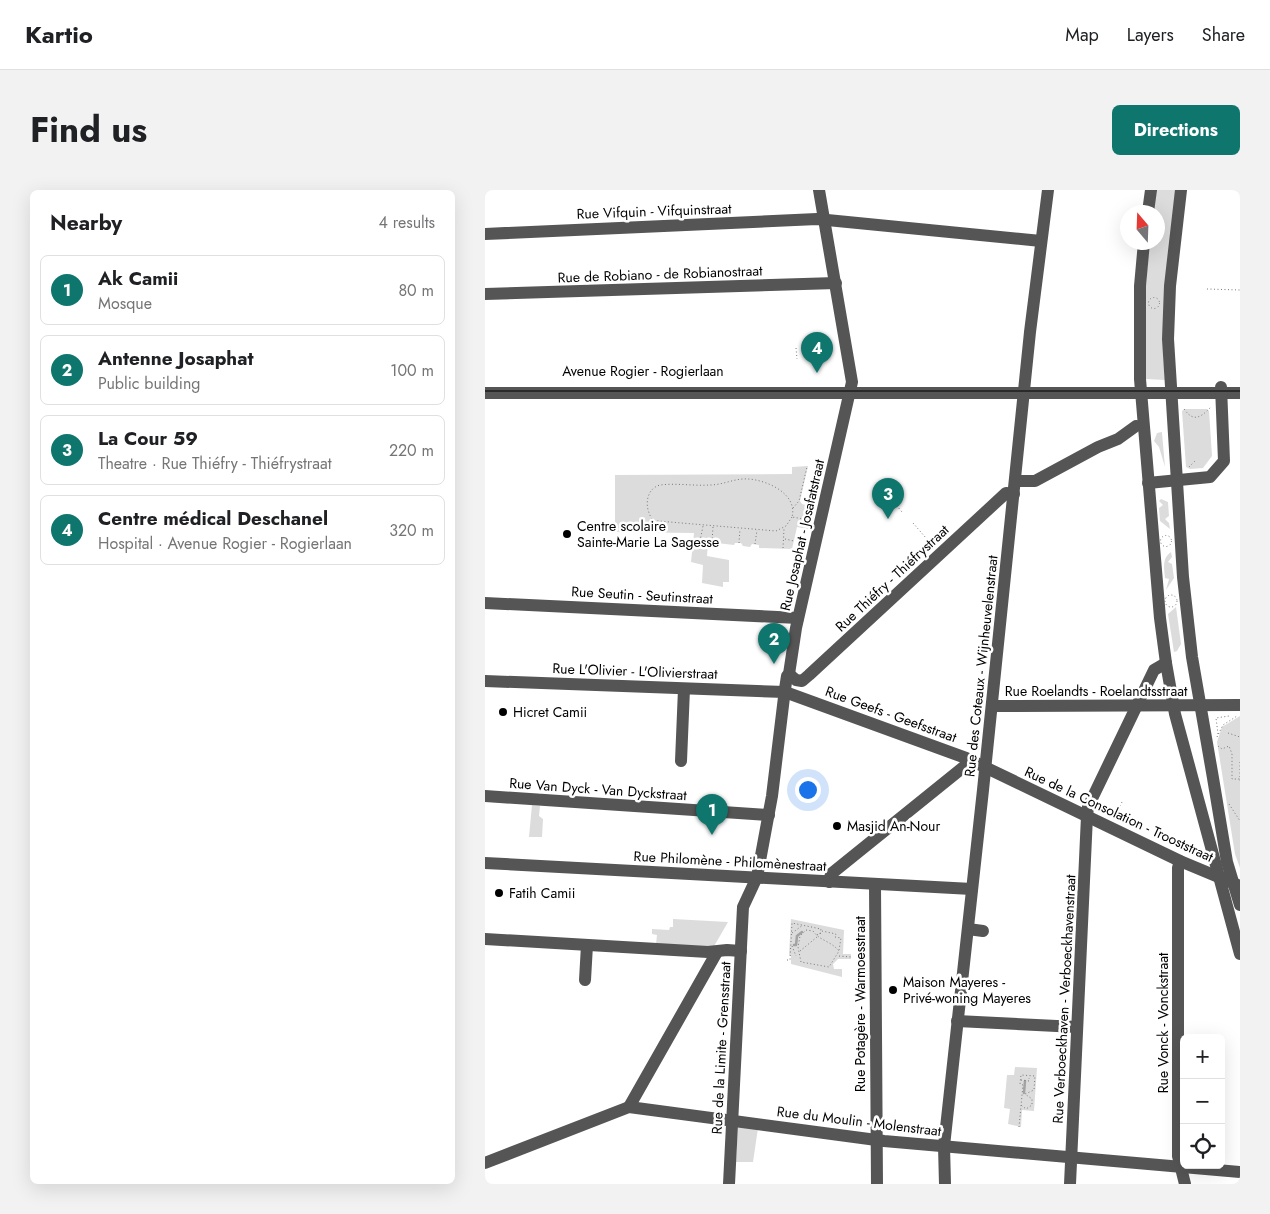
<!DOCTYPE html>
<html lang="en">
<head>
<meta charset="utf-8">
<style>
	body { margin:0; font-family:Jost,sans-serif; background:#f2f2f2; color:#202124 }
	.controls { position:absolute; right:15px; bottom:15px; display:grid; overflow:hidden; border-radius:8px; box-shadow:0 5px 20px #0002 }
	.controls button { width:45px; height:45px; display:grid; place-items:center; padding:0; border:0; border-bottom:1px solid #e0e0e0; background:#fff; color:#202124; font:25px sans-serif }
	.compass { position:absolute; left:635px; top:15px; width:45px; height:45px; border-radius:50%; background:#fff; box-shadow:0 5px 20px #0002; rotate:341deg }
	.you { position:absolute; left:322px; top:599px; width:18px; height:18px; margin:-12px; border:4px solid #fff; border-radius:50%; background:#1a73e8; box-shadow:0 0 0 8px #1a73e833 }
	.badge { display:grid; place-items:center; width:32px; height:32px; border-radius:50%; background:#0f766e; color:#fff; font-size:16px; font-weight:700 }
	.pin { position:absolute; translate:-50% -41px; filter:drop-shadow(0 1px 2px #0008) }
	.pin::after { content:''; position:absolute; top:26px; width:18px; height:15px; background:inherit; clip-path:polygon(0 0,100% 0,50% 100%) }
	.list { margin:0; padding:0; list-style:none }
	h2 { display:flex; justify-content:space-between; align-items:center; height:65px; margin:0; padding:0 20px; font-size:21px }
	h2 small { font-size:16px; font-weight:400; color:#757577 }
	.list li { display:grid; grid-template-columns:32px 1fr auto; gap:15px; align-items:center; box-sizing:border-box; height:70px; margin:0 10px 10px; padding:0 10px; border:1px solid #e0e0e0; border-radius:8px }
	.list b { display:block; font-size:19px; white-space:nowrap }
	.list p { margin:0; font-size:16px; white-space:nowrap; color:#757577 }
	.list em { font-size:16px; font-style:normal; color:#757577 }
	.icon { flex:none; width:28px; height:28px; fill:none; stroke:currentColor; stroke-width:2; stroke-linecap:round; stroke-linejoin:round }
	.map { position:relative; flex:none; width:755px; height:994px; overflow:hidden; border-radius:8px }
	header { display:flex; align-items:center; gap:30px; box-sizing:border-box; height:70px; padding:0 25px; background:#fff; border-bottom:1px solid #e0e0e0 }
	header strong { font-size:24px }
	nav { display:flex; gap:28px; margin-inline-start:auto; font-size:18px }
	.intro { display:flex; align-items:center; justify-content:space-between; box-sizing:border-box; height:120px; padding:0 30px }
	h1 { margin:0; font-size:35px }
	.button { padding:12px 22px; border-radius:8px; background:#0f766e; color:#fff; font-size:18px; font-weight:700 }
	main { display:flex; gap:30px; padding:0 30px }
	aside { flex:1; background:#fff; border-radius:8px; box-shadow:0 5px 20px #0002 }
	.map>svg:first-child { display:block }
</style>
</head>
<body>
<header>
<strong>Kartio</strong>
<nav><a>Map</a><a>Layers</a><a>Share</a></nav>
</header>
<div class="intro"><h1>Find us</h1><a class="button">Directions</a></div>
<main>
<aside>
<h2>Nearby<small>4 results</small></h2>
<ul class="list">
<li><span class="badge">1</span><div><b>Ak Camii</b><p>Mosque</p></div><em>80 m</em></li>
<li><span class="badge">2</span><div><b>Antenne Josaphat</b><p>Public building</p></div><em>100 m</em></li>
<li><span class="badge">3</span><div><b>La Cour 59</b><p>Theatre · Rue Thiéfry - Thiéfrystraat</p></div><em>220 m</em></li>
<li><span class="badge">4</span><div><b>Centre médical Deschanel</b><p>Hospital · Avenue Rogier - Rogierlaan</p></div><em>320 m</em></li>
</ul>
</aside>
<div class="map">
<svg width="755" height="994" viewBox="0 0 755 994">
	<rect width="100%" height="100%" fill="#fff"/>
	<g fill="#dcdcdc">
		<path d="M669,0H691L678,160L680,190L661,189V96L664,53L672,52V22H667Z"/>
		<path d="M700,219H722L724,221L727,266L718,278L705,279L701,277L697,221Z"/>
		<path d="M677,242V243L680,277L674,257L669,251L672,243Z"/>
		<path d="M323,276L315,311L317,314L328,317L323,339L312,337L307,359L274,358V355L267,354L265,357L258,356L256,353H250L249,355L223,352L222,366L244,370V392H238V397L217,393L218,375L206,372L209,343L130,342V285L307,284V277Z"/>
		<path d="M676,309L683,312L684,326L680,329L684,333L685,339L675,331L674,318L678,315L674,311Z"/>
		<path d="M686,362L687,367L683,372L687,374L689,388L681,400L684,389L680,388C679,377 677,368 686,362Z"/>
		<path d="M691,417L696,454L692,461L689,462L683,424Z"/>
		<path d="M755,526V678L750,664L732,552L737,537Z"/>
		<path d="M47,615L55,616L54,626L58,629L57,647H44Z"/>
		<path d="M188,729L243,732L228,758L171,754L172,745L167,744V739L184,740L185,737H188Z"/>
		<path d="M306,729L359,740L358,764H366V769H353L348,774L349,779H357V787L306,774V766L304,765Z"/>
		<path d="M530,877L552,878L549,921L537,920L536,937L523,934L525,919L519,918L522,885H529Z"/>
		<path d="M253,935L273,938L268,972H251Z"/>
	</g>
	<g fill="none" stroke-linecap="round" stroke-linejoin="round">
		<g stroke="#a3a3a3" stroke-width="2.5">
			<path d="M309,755H311L312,746L317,742"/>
			<path d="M539,903L540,891"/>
		</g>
		<g stroke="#777" stroke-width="1" stroke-dasharray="1 2.5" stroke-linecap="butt">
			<path d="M722,99L755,100"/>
			<circle cx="669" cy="113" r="5.5"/>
			<path d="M311,158L312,169"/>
			<path d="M699,219C709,233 716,227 726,217"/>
			<path d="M704,277L710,271"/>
			<path d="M409,313L400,322L394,316L399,311C408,310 412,316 417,322"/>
			<path d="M308,318L314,311L322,277"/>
			<path d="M307,327L301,336L291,341L173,331L168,330C159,319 160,299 175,295C191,293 208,296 225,295C238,295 250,288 263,289C282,290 313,304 307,327L325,330"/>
			<path d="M428,333L441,348"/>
			<circle cx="681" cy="351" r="5.5"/>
			<path d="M300,349L309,351"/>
			<path d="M215,351L218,336"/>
			<path d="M227,352L228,337"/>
			<path d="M254,353L255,339"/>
			<path d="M270,354L272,340"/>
			<path d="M298,358L299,339"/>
			<circle cx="686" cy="411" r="6"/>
			<path d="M743,543L755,547"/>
			<path d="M733,544L731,528L744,526"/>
			<path d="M732,547L738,535L752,526"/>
			<path d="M733,556L737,559L744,556L747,564V589H755"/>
			<path d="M755,572V591"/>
			<path d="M744,614L755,631"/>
			<path d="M635,616L638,610"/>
			<path d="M321,740L328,741C335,751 346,751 354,761L344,777L316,772L313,757L315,746Z"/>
			<path d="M307,743L318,735"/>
			<path d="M335,744L337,741L351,744L350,747L356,748L354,760"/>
			<path d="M307,756L311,766"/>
			<path d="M315,761L332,747"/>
			<path d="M354,766L366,767"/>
			<path d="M302,770H305L307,733L336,739L335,744L331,745"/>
			<path d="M536,890L544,891V888"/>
			<path d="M534,937L538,895L535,894L536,885L550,886L549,900L540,904L547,909V915L541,919L536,915"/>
		</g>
		<g stroke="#555" stroke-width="12">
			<path d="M696,0L685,96L683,149L698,387L707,467L728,588L742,672L755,715"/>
			<path d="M663,22L666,0"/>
			<path d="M0,44L332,29L556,51"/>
			<path d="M659,52L655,96V189L675,428L681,473L690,524L755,764"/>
			<path d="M0,104L351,93"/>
			<path d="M0,203H755"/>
			<path d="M531,291H550L613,257L633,249L651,236"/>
			<path d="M663,293L725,287L739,271L736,197"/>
			<path d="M0,413L313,428"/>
			<path d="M304,484L311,490L317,491L324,485L521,303L529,304"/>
			<path d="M0,491L300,502L481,568L695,671L755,696"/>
			<path d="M507,516L755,515"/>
			<path d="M196,571L199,499"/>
			<path d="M0,606L284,625"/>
			<path d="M695,671L693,678V966L700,994"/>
			<path d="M0,673L487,699"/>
			<path d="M344,692L346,684L486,571"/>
			<path d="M390,695L392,994"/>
			<path d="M483,739L498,741"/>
			<path d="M0,749L223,762L242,760L256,761"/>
			<path d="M100,790L102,755"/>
			<path d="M472,831L592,837"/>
			<path d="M144,917L232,762"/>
			<path d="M0,973L144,917L399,951L755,982"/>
			<path d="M244,994L258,717L272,687L287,606L300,499L302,486L304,484L311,438L367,192L334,0"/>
			<path d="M460,994L459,956L498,600L545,142L563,0"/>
			<path d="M585,994L602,626L603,617L669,480L681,473"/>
		</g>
		<path stroke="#000" stroke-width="1" d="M0,201H755"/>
	</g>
	<g fill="#000" stroke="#fff" stroke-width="2">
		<circle cx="82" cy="344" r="5"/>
		<circle cx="18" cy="522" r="5"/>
		<circle cx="352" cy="636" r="5"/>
		<circle cx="14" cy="703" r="5"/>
		<circle cx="408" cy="800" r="5"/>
	</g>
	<g text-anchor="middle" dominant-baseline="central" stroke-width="5" stroke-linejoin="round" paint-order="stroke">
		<g font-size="14" fill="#000" stroke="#fff">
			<text transform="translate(169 21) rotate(-2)">Rue Vifquin - Vifquinstraat</text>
			<text transform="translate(175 84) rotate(-2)">Rue de Robiano - de Robianostraat</text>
			<text x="158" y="181">Avenue Rogier - Rogierlaan</text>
			<text transform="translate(317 345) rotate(-77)">Rue Josaphat - Josafatstraat</text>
			<text transform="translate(407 388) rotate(-43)">Rue Thiéfry - Thiéfrystraat</text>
			<text transform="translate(157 405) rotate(3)">Rue Seutin - Seutinstraat</text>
			<text transform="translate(496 476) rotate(-84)">Rue des Coteaux - Wijnheuvelenstraat</text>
			<text transform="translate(150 481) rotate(2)">Rue L'Olivier - L'Olivierstraat</text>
			<text x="611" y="501">Rue Roelandts - Roelandtsstraat</text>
			<text transform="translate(406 524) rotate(20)">Rue Geefs - Geefsstraat</text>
			<text transform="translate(113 599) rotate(4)">Rue Van Dyck - Van Dyckstraat</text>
			<text transform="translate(634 624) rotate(25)">Rue de la Consolation - Trooststraat</text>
			<text transform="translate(245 671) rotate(3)">Rue Philomène - Philomènestraat</text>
			<text transform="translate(579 809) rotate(-87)">Rue Verboeckhaven - Verboeckhavenstraat</text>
			<text transform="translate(375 814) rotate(-90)">Rue Potagère - Warmoesstraat</text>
			<text transform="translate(678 833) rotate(-90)">Rue Vonck - Vonckstraat</text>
			<text transform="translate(236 858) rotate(-87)">Rue de la Limite - Grensstraat</text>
			<text transform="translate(374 931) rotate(7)">Rue du Moulin - Molenstraat</text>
		</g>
		<g font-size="14" fill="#000" stroke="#fff" text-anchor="start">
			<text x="92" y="336">Centre scolaire<tspan x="92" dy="16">Sainte-Marie La Sagesse</tspan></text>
			<text x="28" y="522">Hicret Camii</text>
			<text x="362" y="636">Masjid An-Nour</text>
			<text x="24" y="703">Fatih Camii</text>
			<text x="418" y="792">Maison Mayeres -<tspan x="418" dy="16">Privé-woning Mayeres</tspan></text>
		</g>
	</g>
</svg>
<div class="controls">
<button>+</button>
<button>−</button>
<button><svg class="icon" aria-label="locate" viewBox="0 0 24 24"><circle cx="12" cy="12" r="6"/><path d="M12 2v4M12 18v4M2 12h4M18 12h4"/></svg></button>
</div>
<svg class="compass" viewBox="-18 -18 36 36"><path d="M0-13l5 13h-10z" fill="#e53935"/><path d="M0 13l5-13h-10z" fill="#757577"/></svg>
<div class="you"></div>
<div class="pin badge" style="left:227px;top:645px">1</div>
<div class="pin badge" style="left:289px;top:474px">2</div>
<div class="pin badge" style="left:403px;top:329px">3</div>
<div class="pin badge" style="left:332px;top:183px">4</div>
</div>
</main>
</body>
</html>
